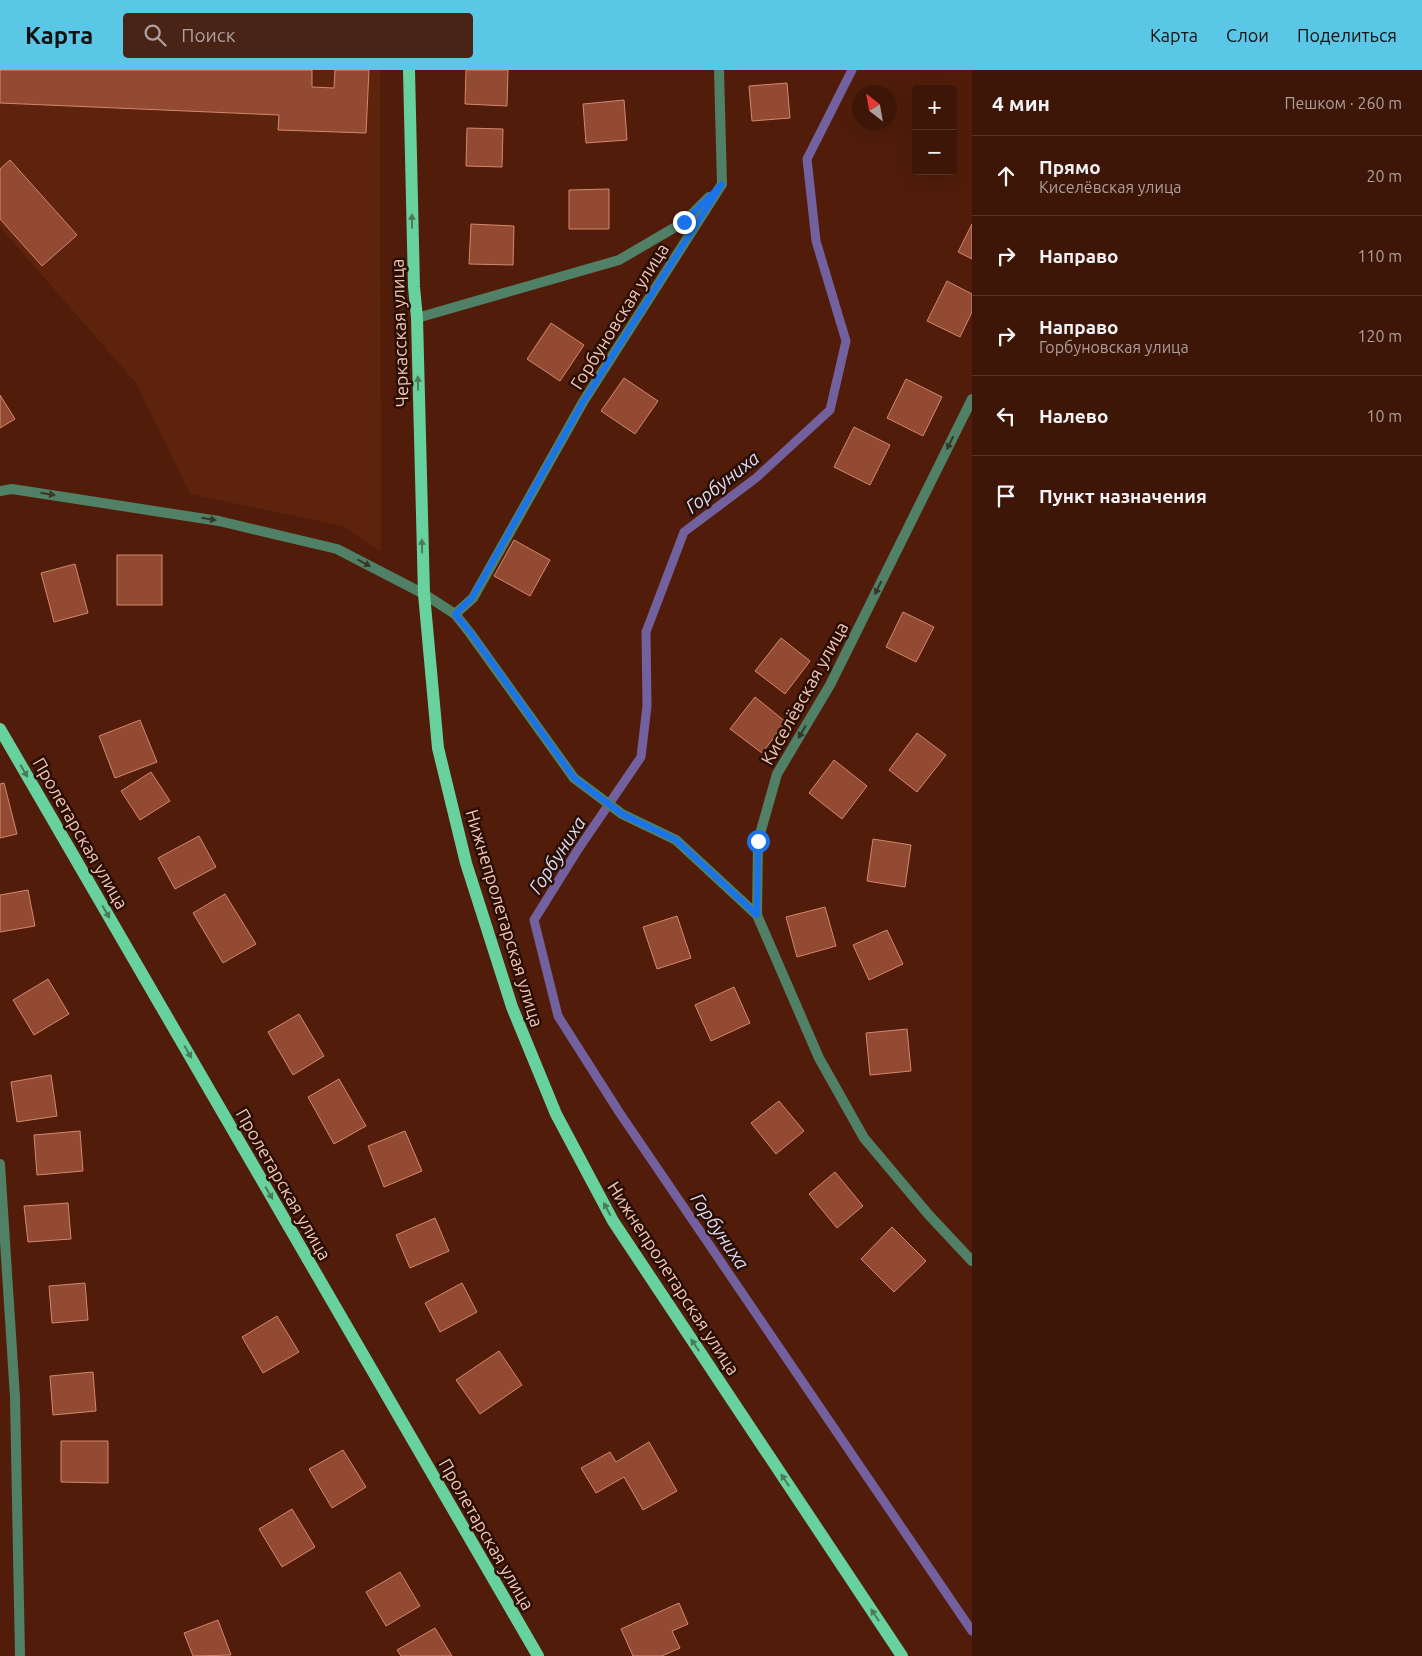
<!DOCTYPE html>
<html lang="ru">
<head>
<meta charset="utf-8">
<style>
	body { margin:0; font-family:Ubuntu,sans-serif; background:#482316; color:#f1f3f6 }
	.controls { position:absolute; right:15px; top:15px; display:grid; overflow:hidden; border-radius:5px; box-shadow:0 5px 20px #0002 }
	.controls button { width:45px; height:45px; display:grid; place-items:center; padding:0; border:0; border-bottom:1px solid #563529; background:#3d1608; color:#f1f3f6; font:25px sans-serif }
	.compass { position:absolute; left:852px; top:15px; width:45px; height:45px; border-radius:50%; background:#3d1608; box-shadow:0 5px 20px #0002; rotate:329deg }
	.stop { position:absolute; width:15px; height:15px; margin:-11px; border:4px solid #1a73e8; border-radius:50%; background:#fff }
	.stop.end { background:#1a73e8; border-color:#fff; box-shadow:0 1px 5px #0008 }
	.list { margin:0; padding:0; list-style:none }
	h2 { display:flex; justify-content:space-between; align-items:center; height:65px; margin:0; padding:0 20px; font-size:21px }
	h2 small { font-size:16px; font-weight:400; color:#ad9f9c }
	.list li { display:grid; grid-template-columns:32px 1fr auto; gap:15px; align-items:center; box-sizing:border-box; height:80px; padding:0 20px; border-top:1px solid #563529 }
	.list b { display:block; font-size:19px; white-space:nowrap }
	.list p { margin:0; font-size:16px; white-space:nowrap; color:#ad9f9c }
	.list em { font-size:16px; font-style:normal; color:#ad9f9c }
	.icon { flex:none; width:28px; height:28px; fill:none; stroke:currentColor; stroke-width:2; stroke-linecap:round; stroke-linejoin:round }
	.map { position:relative; flex:none; width:972px; height:1586px; overflow:hidden }
	header { display:flex; align-items:center; gap:30px; box-sizing:border-box; height:70px; padding:0 25px; background:#5bc7e7; color:#111 }
	header strong { font-size:24px }
	nav { display:flex; gap:28px; margin-inline-start:auto; font-size:18px }
	.search { width:350px; height:45px; background:#482316; display:flex; align-items:center; gap:12px; box-sizing:border-box; padding:0 18px; border-radius:5px; color:#ad9f9c; font-size:19px }
	main { display:flex }
	aside { flex:1; background:#3d1608 }
	.map>svg:first-child { display:block }
</style>
</head>
<body>
<header>
<strong>Карта</strong>
<div class="search"><svg class="icon" aria-label="search" viewBox="0 0 24 24"><circle cx="10" cy="10" r="6"/><path d="M15 15l6 6"/></svg>Поиск</div>
<nav><a>Карта</a><a>Слои</a><a>Поделиться</a></nav>
</header>
<main>
<div class="map">
<svg width="972" height="1586" viewBox="0 0 972 1586">
	<rect width="100%" height="100%" fill="#511d0a"/>
	<path fill="#5d230d" d="M0,0H380L381,482L343,456L190,424L136,313L0,157Z"/>
	<g fill="none" stroke-linecap="round" stroke-linejoin="round">
		<path stroke="#72619e" stroke-width="9" d="M852,0L807,89L816,171L846,271L830,340L756,408L684,462L646,562L647,636L641,687L577,781L534,850L558,946L619,1042L972,1561"/>
	</g>
	<g fill="#924b32" stroke="#d4876c">
		<path d="M0,0H312V17L334,18L335,0H369L366,63L278,60L279,45L0,33Z"/>
		<path d="M466,0H508L507,36L465,34Z"/>
		<path d="M787,13L790,48L752,51L749,16Z"/>
		<path d="M624,30L627,70L586,73L583,34Z"/>
		<path d="M467,58L503,59L502,97L466,96Z"/>
		<path d="M10,90L77,165L42,196L0,149V99Z"/>
		<path d="M609,119V159H569V120Z"/>
		<path d="M471,154L514,156L513,195L469,194Z"/>
		<path d="M972,154V189L958,182Z"/>
		<path d="M947,211L972,224V242L960,267L927,251Z"/>
		<path d="M551,253L584,275L560,311L527,289Z"/>
		<path d="M624,308L658,331L635,364L601,341Z"/>
		<path d="M906,309L942,327L923,366L887,348Z"/>
		<path d="M0,325L15,349L0,358Z"/>
		<path d="M854,357L890,375L870,415L834,397Z"/>
		<path d="M514,470L550,490L530,526L494,506Z"/>
		<rect x="117" y="485" width="45" height="50"/>
		<path d="M75,494L88,543L54,552L41,503Z"/>
		<path d="M903,542L934,557L916,592L886,577Z"/>
		<path d="M781,568L810,591L785,624L755,601Z"/>
		<path d="M755,627L786,652L762,683L730,659Z"/>
		<path d="M140,650L157,692L115,708L99,666Z"/>
		<path d="M917,663L946,685L917,722L889,700Z"/>
		<path d="M834,690L867,716L842,749L809,723Z"/>
		<path d="M151,702L170,731L140,750L121,721Z"/>
		<path d="M4,713L17,764L0,768V714Z"/>
		<path d="M199,766L216,797L175,819L158,788Z"/>
		<path d="M873,769L911,775L905,817L867,811Z"/>
		<path d="M28,820L35,856L0,862V825Z"/>
		<path d="M225,824L256,874L223,893L193,843Z"/>
		<path d="M825,837L836,876L797,887L786,847Z"/>
		<path d="M677,846L691,888L657,899L643,857Z"/>
		<path d="M887,860L903,894L869,910L853,875Z"/>
		<path d="M48,909L69,944L34,965L13,930Z"/>
		<path d="M734,917L750,953L711,971L695,935Z"/>
		<path d="M299,944L324,986L293,1005L268,962Z"/>
		<path d="M907,959L911,1001L870,1005L866,963Z"/>
		<path d="M51,1005L57,1046L17,1052L11,1012Z"/>
		<path d="M339,1009L366,1056L334,1074L308,1027Z"/>
		<path d="M779,1031L804,1061L776,1084L751,1053Z"/>
		<path d="M80,1061L83,1101L37,1105L34,1065Z"/>
		<path d="M405,1061L422,1101L384,1117L368,1076Z"/>
		<path d="M835,1102L863,1136L837,1158L809,1124Z"/>
		<path d="M68,1133L71,1169L28,1172L24,1136Z"/>
		<path d="M435,1148L449,1181L410,1198L396,1165Z"/>
		<path d="M892,1157L926,1191L894,1222L861,1189Z"/>
		<path d="M85,1213L88,1250L52,1253L49,1216Z"/>
		<path d="M462,1213L477,1242L440,1262L425,1233Z"/>
		<path d="M277,1246L299,1282L263,1303L242,1267Z"/>
		<path d="M499,1281L522,1315L480,1344L456,1310Z"/>
		<path d="M93,1302L96,1341L53,1345L50,1306Z"/>
		<path d="M61,1371H108V1413L61,1412Z"/>
		<path d="M649,1372L677,1421L643,1440L624,1407L596,1423L581,1398L610,1382L616,1392Z"/>
		<path d="M343,1380L366,1417L332,1438L309,1399Z"/>
		<path d="M292,1439L315,1477L282,1497L259,1459Z"/>
		<path d="M400,1502L420,1536L386,1556L366,1522Z"/>
		<path d="M679,1533L688,1554L672,1561L680,1578L662,1586H633L621,1559Z"/>
		<path d="M218,1550L231,1585L193,1586L184,1563Z"/>
		<path d="M435,1558L452,1586H401L397,1580Z"/>
	</g>
	<g fill="none" stroke-linecap="round" stroke-linejoin="round">
		<g stroke="#508167" stroke-width="10">
			<path d="M417,248L619,190L684,152L709,127"/>
			<path d="M972,329L830,615L777,704L758,771L757,845L819,988L864,1068L928,1144L972,1191"/>
			<path d="M0,421L12,419L219,451L337,479L424,524L455,544L470,563L574,708L622,744L676,770L757,845"/>
			<path d="M455,544L473,528L583,332L722,114L719,0"/>
			<path d="M0,1094L15,1327L20,1586"/>
		</g>
		<g stroke="#67d29d" stroke-width="12">
			<path d="M409,0L414,217L417,248L424,524L438,678L466,793L512,937L556,1044L613,1151L902,1586"/>
			<path d="M0,659L538,1586"/>
		</g>
	</g>
	<defs><path id="oneway-solid" d="M-6-.8H1V-3.2L6.5 0L1 3.2V.8H-6Z" transform="scale(1.25)"/></defs>
	<g fill="#4c7a58">
		<use href="#oneway-solid" transform="translate(412 151) rotate(-91)"/>
		<use href="#oneway-solid" transform="translate(418 313) rotate(-91)"/>
		<use href="#oneway-solid" transform="translate(422 476) rotate(-91)"/>
		<use href="#oneway-solid" transform="translate(24 701) rotate(60)"/>
		<use href="#oneway-solid" transform="translate(106 842) rotate(60)"/>
		<use href="#oneway-solid" transform="translate(188 982) rotate(60)"/>
		<use href="#oneway-solid" transform="translate(269 1123) rotate(60)"/>
		<use href="#oneway-solid" transform="translate(607 1139) rotate(-118)"/>
		<use href="#oneway-solid" transform="translate(695 1275) rotate(-124)"/>
		<use href="#oneway-solid" transform="translate(785 1410) rotate(-124)"/>
		<use href="#oneway-solid" transform="translate(875 1545) rotate(-124)"/>
	</g>
	<g fill="#373627">
		<use href="#oneway-solid" transform="translate(950 373) rotate(116)"/>
		<use href="#oneway-solid" transform="translate(48 424) rotate(9)"/>
		<use href="#oneway-solid" transform="translate(209 449) rotate(9)"/>
		<use href="#oneway-solid" transform="translate(364 493) rotate(28)"/>
		<use href="#oneway-solid" transform="translate(878 518) rotate(116)"/>
		<use href="#oneway-solid" transform="translate(802 662) rotate(121)"/>
	</g>
	<g fill="none" stroke-linecap="round" stroke-linejoin="round">
		<path stroke="#1a73e8" stroke-width="6" d="M684,152L722,114L583,332L472,528L455,544L470,562L574,708L622,744L676,770L757,845L758,771"/>
	</g>
	<g text-anchor="middle" dominant-baseline="central" stroke-width="5" stroke-linejoin="round" paint-order="stroke">
		<g font-size="18" fill="#f1c7b9" stroke="#2a0e04">
			<text transform="translate(619 246) rotate(-58)">Горбуновская улица</text>
			<text transform="translate(399 263) rotate(-92)">Черкасская улица</text>
			<text transform="translate(804 623) rotate(-61)">Киселёвская улица</text>
			<text transform="translate(81 763) rotate(60)">Пролетарская улица</text>
			<text transform="translate(505 848) rotate(73)">Нижнепролетарская улица</text>
			<text transform="translate(284 1114) rotate(60)">Пролетарская улица</text>
			<text transform="translate(674 1208) rotate(57)">Нижнепролетарская улица</text>
			<text transform="translate(487 1464) rotate(60)">Пролетарская улица</text>
		</g>
		<g font-size="19" font-style="italic" fill="#d9ddf7" stroke="#2a0e04">
			<text transform="translate(722 412) rotate(-38)">Горбуниха</text>
			<text transform="translate(557 785) rotate(-57)">Горбуниха</text>
			<text transform="translate(720 1161) rotate(56)">Горбуниха</text>
		</g>
	</g>
</svg>
<div class="controls">
<button>+</button>
<button>−</button>
</div>
<svg class="compass" viewBox="-18 -18 36 36"><path d="M0-13l5 13h-10z" fill="#e53935"/><path d="M0 13l5-13h-10z" fill="#ad9f9c"/></svg>
<div class="stop" style="left:758px;top:771px"></div>
<div class="stop end" style="left:684px;top:152px"></div>
</div>
<aside>
<h2>4 мин<small>Пешком · 260 m</small></h2>
<ul class="list">
<li><svg class="icon" aria-label="ahead" viewBox="0 0 24 24"><path d="M12 20V5M6 11l6-6 6 6"/></svg><div><b>Прямо</b><p>Киселёвская улица</p></div><em>20 m</em></li>
<li><svg class="icon" aria-label="right" viewBox="0 0 24 24"><path d="M7 20v-9h11M14 6l5 5-5 5"/></svg><div><b>Направо</b></div><em>110 m</em></li>
<li><svg class="icon" aria-label="right" viewBox="0 0 24 24"><path d="M7 20v-9h11M14 6l5 5-5 5"/></svg><div><b>Направо</b><p>Горбуновская улица</p></div><em>120 m</em></li>
<li><svg class="icon" aria-label="left" viewBox="0 0 24 24"><path d="M17 20v-9H6M10 6l-5 5 5 5"/></svg><div><b>Налево</b></div><em>10 m</em></li>
<li><svg class="icon" aria-label="arrive" viewBox="0 0 24 24"><path d="M6 21V4h12l-3 4 3 4H6"/></svg><div><b>Пункт назначения</b></div></li>
</ul>
</aside>
</main>
</body>
</html>
